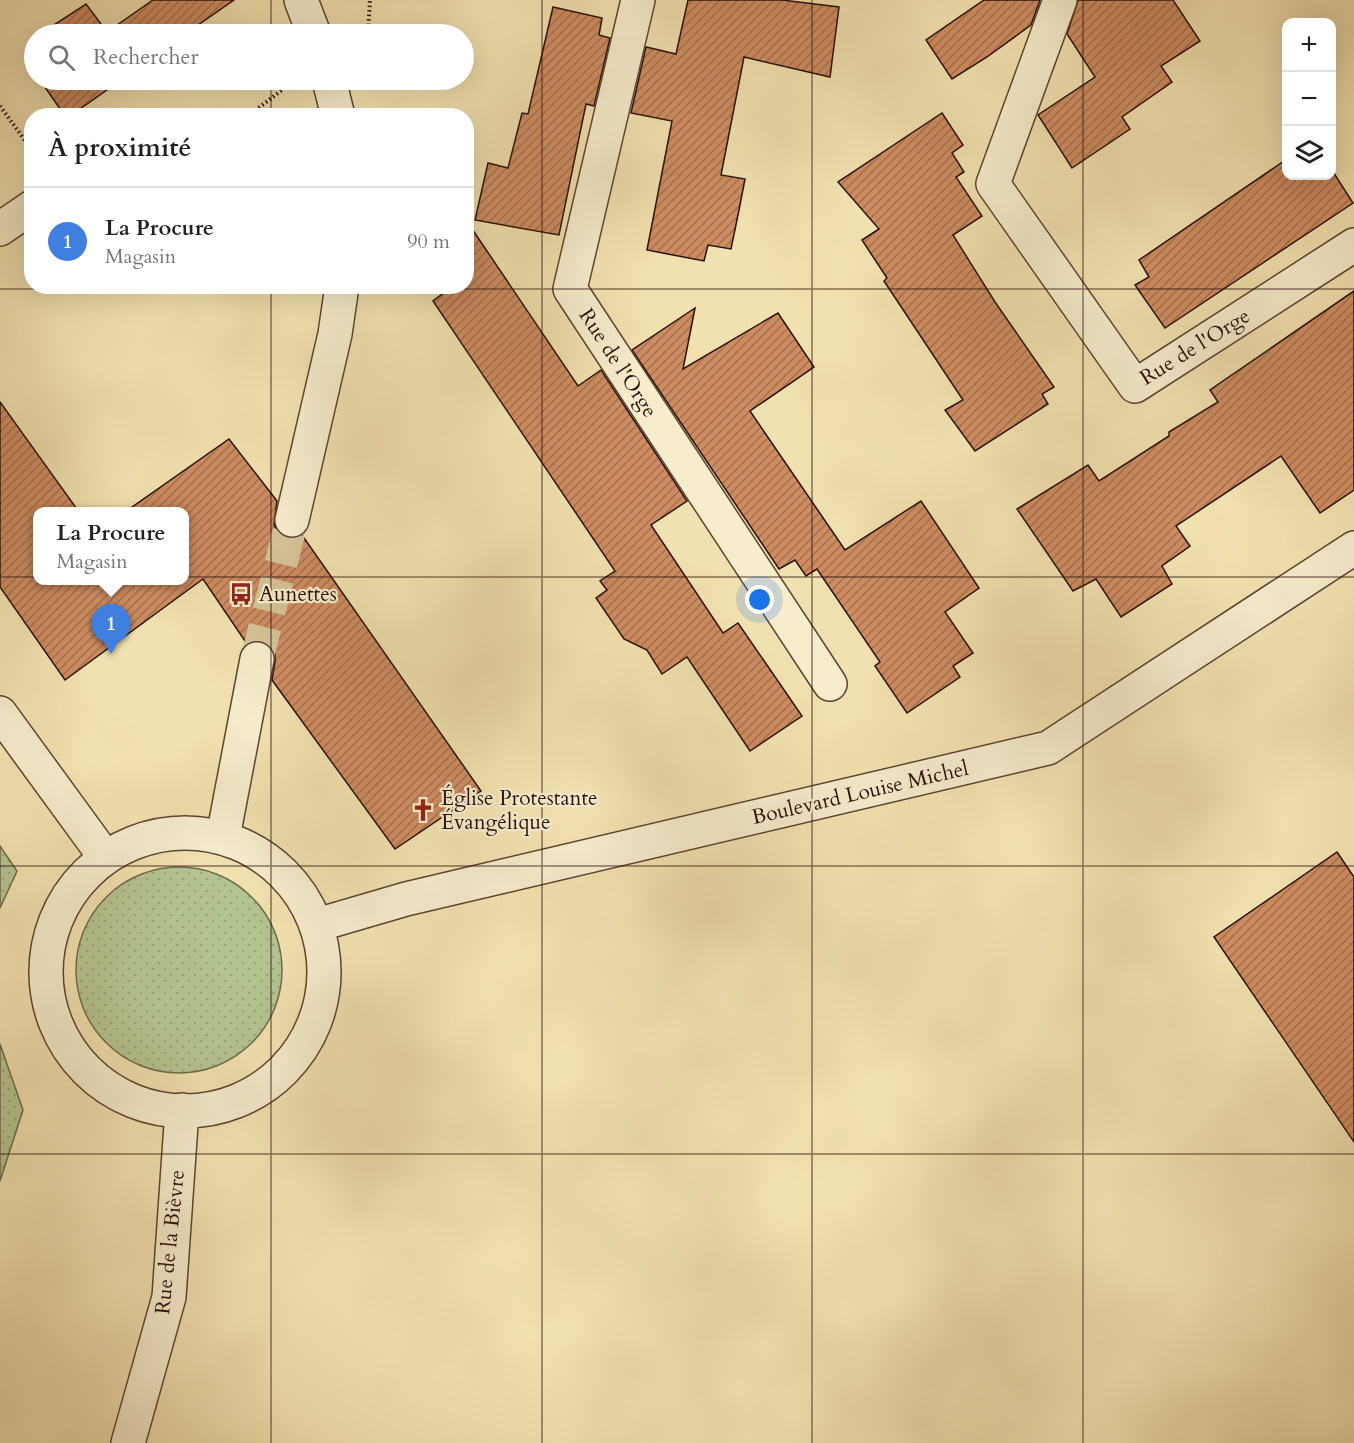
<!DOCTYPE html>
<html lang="fr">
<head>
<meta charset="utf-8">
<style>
	body { margin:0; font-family:Cardo,serif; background:#f6f6f6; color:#222 }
	.controls { position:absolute; right:18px; top:18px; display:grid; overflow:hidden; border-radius:12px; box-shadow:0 6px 24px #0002 }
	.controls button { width:54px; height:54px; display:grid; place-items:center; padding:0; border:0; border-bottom:2px solid #e0e0e0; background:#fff; color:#222; font:30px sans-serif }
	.you { position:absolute; left:760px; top:600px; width:21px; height:21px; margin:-15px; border:4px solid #fff; border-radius:50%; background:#1a73e8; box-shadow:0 0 0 9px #1a73e833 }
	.badge { display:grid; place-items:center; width:39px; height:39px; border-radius:50%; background:#1a73e8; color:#fff; font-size:20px; font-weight:700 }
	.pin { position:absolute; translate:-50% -50px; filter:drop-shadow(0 2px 3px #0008) }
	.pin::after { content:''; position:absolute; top:32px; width:21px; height:18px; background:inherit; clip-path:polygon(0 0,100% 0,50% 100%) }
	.popup { position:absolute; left:33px; top:507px; width:156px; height:78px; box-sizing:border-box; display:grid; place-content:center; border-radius:12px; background:#fff; filter:drop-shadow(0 2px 4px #0005); font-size:20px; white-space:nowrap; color:#767676 }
	.popup b { font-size:22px; color:#222 }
	.popup::after { content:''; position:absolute; left:50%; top:100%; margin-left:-12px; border:12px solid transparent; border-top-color:#fff }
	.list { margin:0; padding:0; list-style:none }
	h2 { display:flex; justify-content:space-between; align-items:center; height:78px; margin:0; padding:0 24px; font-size:26px }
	h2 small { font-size:20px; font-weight:400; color:#767676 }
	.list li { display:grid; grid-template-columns:39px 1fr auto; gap:18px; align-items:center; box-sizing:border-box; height:108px; padding:0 24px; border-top:2px solid #e0e0e0 }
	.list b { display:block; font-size:22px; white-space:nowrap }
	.list p { margin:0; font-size:20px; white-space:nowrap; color:#767676 }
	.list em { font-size:20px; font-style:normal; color:#767676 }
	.icon { flex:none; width:33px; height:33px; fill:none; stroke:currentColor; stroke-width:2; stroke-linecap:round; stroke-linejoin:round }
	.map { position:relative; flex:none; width:1354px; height:1443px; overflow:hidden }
	.search { position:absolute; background:#fff; box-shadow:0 6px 24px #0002; left:24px; top:24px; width:450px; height:66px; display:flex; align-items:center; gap:15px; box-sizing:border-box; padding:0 21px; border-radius:33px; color:#767676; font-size:22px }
	.panel { position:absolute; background:#fff; box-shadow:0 6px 24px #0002; left:24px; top:108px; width:450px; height:186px; border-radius:24px }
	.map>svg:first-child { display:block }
</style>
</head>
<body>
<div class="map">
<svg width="1354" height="1443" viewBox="0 0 1354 1443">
	<defs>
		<pattern id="grass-dots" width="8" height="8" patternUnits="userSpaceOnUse" patternTransform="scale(1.5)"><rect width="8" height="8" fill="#b4c491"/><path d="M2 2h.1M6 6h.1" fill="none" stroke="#9ba77c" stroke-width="1.8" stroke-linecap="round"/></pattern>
		<pattern id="building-hatch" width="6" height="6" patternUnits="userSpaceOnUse" patternTransform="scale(1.5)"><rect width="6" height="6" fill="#cd8c61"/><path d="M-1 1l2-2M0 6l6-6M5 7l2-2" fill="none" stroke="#a6714e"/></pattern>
	</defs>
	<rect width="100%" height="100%" fill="#f2e1b0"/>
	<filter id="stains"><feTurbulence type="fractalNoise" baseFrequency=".00333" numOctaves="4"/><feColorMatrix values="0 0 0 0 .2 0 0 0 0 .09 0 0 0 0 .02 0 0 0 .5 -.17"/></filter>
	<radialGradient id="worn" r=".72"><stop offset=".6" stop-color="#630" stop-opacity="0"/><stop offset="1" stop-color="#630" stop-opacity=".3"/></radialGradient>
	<g fill="url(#grass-dots)" stroke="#6e6a4c" stroke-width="1.5">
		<path d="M0,846L17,871L0,908Z"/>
		<circle cx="179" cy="970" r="103"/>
		<path d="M0,1044L23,1110L0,1181Z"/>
	</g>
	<g fill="url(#building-hatch)" stroke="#291007" stroke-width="1.5">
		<path d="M153,0H234L185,34H60L54,25L86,4L107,32Z"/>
		<path d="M688,0H782L839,7L830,77L744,57L721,175L745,179L739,210L731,249L708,245L704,261L647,250L672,121L631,113L646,47L676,54Z"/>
		<path d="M984,0H1040L1031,25L987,57L952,79L926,40Z"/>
		<path d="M1078,0H1173L1200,41L1161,66L1172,82L1122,117L1130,129L1072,168L1038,115L1095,77L1067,34Z"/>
		<path d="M553,7L602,18L599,35L610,38L594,106L586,104L559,235L475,220L488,163L508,168L522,113L528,114Z"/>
		<path d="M40,80H121L70,116H65Z"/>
		<path d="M942,113L963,145L952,153L964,172L956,177L982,216L953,235L995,302L1054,387L1042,394L1048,404L975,451L945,410L963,400L884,281L887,278L862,240L879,229L838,182Z"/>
		<path d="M1287,159V176H1332V170L1353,203L1165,328L1135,285L1149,277L1139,260Z"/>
		<path d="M466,220L578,386L601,370L687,501L651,525L723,633L738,623L802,716L750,751L687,657L662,674L647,650L624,639L596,598L607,590L600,581L615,571L433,301L453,286H466Z"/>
		<path d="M1354,291V490L1320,513L1281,456L1176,526L1190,546L1162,566L1172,584L1121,617L1096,579L1073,591L1017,509L1088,465L1099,481L1169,436V432L1218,402L1210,390Z"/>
		<path d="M695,308L683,369L778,313L814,367L750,411L845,550L921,501L979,588L945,612L973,653L953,666L960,677L907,713L875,666L880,662L817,569L806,576L795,560L779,569L632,350Z"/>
		<path d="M0,402L79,512H38V580H184V512H125L229,439L277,501L274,525L279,533L288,538H297L302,535L481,791L395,849L272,680L275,662V653L270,645L260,641H251L247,644L203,579L65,680L0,587Z"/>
		<path d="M1337,852L1354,877V1142L1214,937Z"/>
	</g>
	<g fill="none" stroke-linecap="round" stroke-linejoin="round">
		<path stroke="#d4c297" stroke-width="33" stroke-dasharray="33 16" stroke-linecap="butt" d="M257,659L292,520"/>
		<g stroke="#5b4431" stroke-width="36">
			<g id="minor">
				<path d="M301,0L314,34"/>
				<path d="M638,0L570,289L830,684"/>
				<path d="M1060,0L993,184L1135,386L1354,245"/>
				<path d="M329,80L338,116"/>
				<path d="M0,229L32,207"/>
				<path d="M292,520L335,334L342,286"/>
				<path d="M0,713L105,857"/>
				<circle cx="185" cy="972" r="139"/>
				<path d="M223,837L257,659"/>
				<path d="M317,925L406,899L1048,748L1354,548"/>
				<path d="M128,1443L169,1297L182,1110"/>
			</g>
		</g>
		<g stroke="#291007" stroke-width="4" stroke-dasharray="1.5 3" stroke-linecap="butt">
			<path d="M368,34L370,0"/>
			<path d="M0,106L32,150"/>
			<path d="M248,116L286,87"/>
		</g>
		<use href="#minor" stroke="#f7eccc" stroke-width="33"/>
	</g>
	<path fill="none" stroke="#291007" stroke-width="1.5" stroke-opacity="0.55" d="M271,0V34M542,0V1443M812,0V1443M1083,0V1443M271,80V116M271,286V1443M0,289H1354M0,577H1354M0,866H1354M0,1154H1354"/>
	<defs>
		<g id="bus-bare" transform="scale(1.8)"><path d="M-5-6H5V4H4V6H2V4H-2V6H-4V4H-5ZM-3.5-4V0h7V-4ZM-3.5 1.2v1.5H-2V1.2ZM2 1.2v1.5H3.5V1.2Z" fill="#8f2418" stroke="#f7eccc" stroke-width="2.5" paint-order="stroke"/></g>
		<g id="church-bare" transform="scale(1.8)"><path d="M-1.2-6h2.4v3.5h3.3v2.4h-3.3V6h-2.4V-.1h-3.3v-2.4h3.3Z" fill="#8f2418" stroke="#f7eccc" stroke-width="2.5" paint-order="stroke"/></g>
	</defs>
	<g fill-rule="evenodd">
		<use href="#bus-bare" x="241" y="594"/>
		<use href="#church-bare" x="423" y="810"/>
	</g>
	<g text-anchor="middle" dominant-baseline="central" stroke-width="4.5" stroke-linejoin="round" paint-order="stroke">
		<g font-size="21" fill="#291007" stroke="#f7eccc">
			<text transform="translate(1195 347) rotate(-32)">Rue de l'Orge</text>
			<text transform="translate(618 363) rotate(57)">Rue de l'Orge</text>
			<text transform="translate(860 793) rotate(-13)">Boulevard Louise Michel</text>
			<text transform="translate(170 1242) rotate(-84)">Rue de la Bièvre</text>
		</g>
		<g font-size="21" fill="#291007" stroke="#f7eccc" text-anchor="start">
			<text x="259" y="594">Aunettes</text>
			<text x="441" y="798">Église Protestante<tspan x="441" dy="24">Évangélique</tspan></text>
		</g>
	</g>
	<rect width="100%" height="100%" filter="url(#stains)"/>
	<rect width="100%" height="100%" fill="url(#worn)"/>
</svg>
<div class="controls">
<button>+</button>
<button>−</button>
<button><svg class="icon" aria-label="layers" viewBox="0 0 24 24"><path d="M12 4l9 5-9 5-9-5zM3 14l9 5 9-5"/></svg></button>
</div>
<div class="you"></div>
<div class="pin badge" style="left:111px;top:654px;background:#3f7fe0">1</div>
<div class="popup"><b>La Procure</b>Magasin</div>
<div class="search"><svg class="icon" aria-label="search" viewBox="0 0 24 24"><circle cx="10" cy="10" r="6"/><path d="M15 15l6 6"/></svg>Rechercher</div>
<section class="panel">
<h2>À proximité<small></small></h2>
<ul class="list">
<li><span class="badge" style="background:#3f7fe0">1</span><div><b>La Procure</b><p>Magasin</p></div><em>90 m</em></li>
</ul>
</section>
</div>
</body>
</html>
